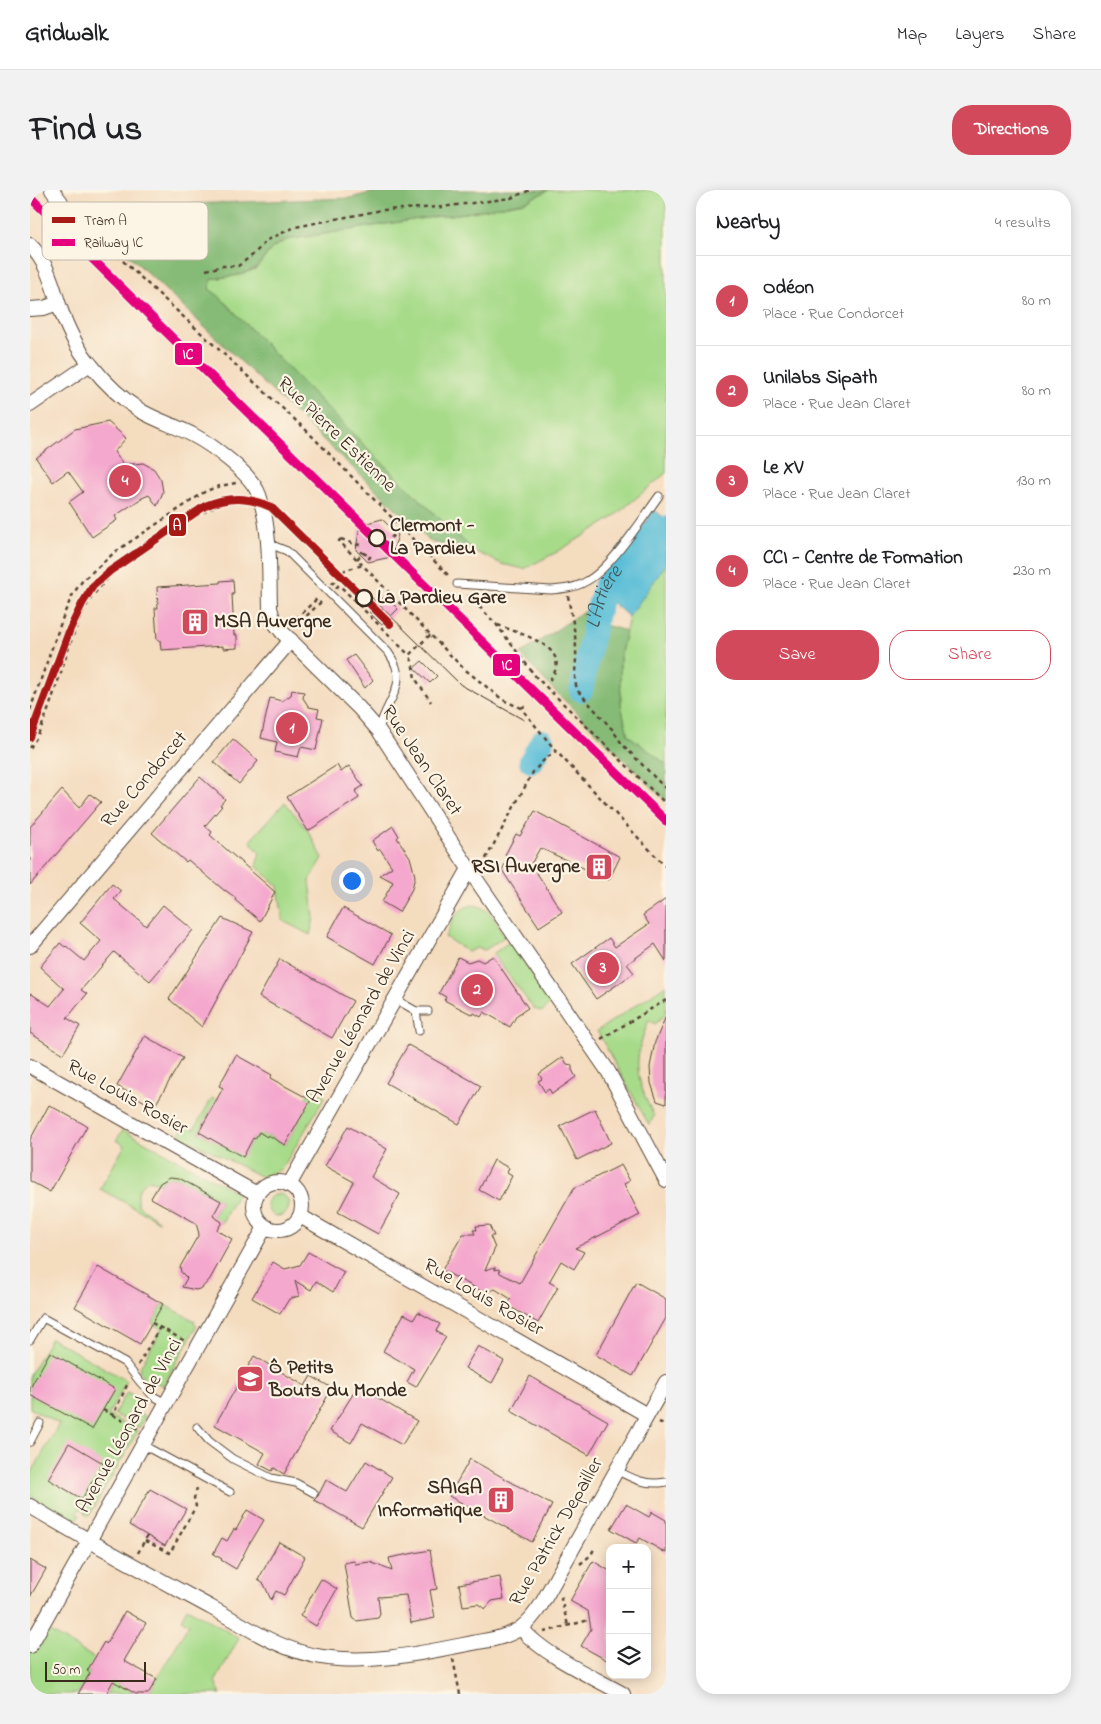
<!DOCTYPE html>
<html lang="en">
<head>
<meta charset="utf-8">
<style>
	body { margin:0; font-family:"Indie Flower",sans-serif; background:#f2f2f2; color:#202124 }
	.controls { position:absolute; right:15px; bottom:15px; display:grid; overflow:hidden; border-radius:10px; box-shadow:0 2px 12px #0003 }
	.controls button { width:45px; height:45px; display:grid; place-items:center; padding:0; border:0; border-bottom:1px solid #e0e0e0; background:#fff; color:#202124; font:25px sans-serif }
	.scale { position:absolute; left:15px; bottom:12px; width:101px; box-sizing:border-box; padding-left:5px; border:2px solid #3b2a1e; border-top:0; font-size:14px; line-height:18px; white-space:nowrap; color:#3b2a1e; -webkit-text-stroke:4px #fcf5e5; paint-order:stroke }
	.you { position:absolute; left:321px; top:690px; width:18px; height:18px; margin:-12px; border:4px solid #fff; border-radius:50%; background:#1a73e8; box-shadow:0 0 0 8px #1a73e833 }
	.badge { display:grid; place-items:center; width:32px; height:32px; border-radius:50%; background:#d1495b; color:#fff; font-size:16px; font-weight:700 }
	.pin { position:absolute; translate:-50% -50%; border:2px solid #fff; box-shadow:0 1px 5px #0006 }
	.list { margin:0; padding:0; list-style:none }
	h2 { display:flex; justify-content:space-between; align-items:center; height:65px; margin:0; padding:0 20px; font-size:21px }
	h2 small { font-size:16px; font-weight:400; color:#757577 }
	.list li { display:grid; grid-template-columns:32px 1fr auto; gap:15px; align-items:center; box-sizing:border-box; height:90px; padding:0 20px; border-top:1px solid #e0e0e0 }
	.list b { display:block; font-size:19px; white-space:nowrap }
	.list p { margin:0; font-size:16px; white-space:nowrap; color:#757577 }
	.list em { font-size:16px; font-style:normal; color:#757577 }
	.actions { display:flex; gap:10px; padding:15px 20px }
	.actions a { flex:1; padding:11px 0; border:1px solid #d1495b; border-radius:20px; text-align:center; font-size:18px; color:#d1495b }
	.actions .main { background:#d1495b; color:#fff }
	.icon { flex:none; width:28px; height:28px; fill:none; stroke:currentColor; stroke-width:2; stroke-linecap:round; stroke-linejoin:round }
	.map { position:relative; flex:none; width:636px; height:1504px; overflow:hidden; border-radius:20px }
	header { display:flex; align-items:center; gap:30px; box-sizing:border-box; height:70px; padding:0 25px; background:#fff; border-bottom:1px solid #e0e0e0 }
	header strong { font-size:24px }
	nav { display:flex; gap:28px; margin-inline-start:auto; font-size:18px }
	.intro { display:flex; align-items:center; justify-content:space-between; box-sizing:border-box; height:120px; padding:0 30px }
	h1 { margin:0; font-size:35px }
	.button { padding:12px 22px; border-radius:20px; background:#d1495b; color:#fff; font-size:18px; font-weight:700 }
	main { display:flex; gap:30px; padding:0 30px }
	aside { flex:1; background:#fff; border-radius:20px; box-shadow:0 2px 12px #0003 }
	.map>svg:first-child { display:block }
</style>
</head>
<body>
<header>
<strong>Gridwalk</strong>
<nav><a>Map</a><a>Layers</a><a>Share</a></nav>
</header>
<div class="intro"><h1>Find us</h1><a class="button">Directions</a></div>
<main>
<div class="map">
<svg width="636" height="1504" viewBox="0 0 636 1504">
	<rect width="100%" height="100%" fill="#fcf5e5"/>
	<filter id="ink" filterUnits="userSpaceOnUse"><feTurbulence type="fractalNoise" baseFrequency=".02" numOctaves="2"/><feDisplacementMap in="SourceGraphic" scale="10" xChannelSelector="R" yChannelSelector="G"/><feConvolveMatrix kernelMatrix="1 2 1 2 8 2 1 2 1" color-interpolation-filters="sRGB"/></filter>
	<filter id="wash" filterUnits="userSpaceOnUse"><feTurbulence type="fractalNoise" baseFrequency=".0096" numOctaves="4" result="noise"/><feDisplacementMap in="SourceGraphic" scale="20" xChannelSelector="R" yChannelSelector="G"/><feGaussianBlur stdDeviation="1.12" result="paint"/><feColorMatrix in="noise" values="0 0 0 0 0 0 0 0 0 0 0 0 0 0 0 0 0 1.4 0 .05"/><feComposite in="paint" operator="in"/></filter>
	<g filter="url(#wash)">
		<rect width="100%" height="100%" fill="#f4dcbf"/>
		<g fill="#a7db8a" stroke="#718254">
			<path d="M519,0H636V283L581,329L527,362L494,379L472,374L444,361L376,297L307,230L189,106L179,99L182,89L209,85L226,79L242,58L256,50L388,29L436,23L494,12Z"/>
			<path d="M636,374V574L598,545L591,515L590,467L599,427Z"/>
			<path d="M255,612L278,641L293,668L280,690L284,728L280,745L253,731L248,696L226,676L230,663L220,651Z"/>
			<path d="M443,715C461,717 467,733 474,747L455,760L446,758L438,762L415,747C423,731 425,719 443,715Z"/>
			<path d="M480,751L521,813L512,822L503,818L463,764Z"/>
			<path d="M636,795V824L625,834L619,830C602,871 605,888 624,926L619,935L567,841Z"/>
			<path d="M282,898L295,907L252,979L232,987L149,945L155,934L164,939L182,908L196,915H184L169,942L213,966L223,948L225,949L227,946L233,944L236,946L238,945L255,955L280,910L276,908Z"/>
			<path d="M93,940L208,1003L191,1034L183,1026L191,1011L149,988L140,987L130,993L119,990C109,995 105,1005 108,1015L129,1031L70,999L95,955L86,950Z"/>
			<circle cx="248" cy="1015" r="11"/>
			<path d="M133,1114L165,1131L164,1133L167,1136L133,1196L126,1192L123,1195L118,1192L117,1194L114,1191L109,1179L123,1154H124L127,1149L126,1148L132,1139L122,1133Z"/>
			<path d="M21,1148L97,1191L78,1225L108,1241L59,1326L55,1324L56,1321L50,1318L47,1323L50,1325L47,1330L42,1329L0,1306V1286L29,1234L0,1218V1184Z"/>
			<path d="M97,1202L109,1209L103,1220L115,1227L109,1238L84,1224Z"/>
			<path d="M157,1418L209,1448L185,1492L191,1504H118L159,1434L151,1429Z"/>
			<path d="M11,1437L66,1469L57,1481L60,1483L48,1504H0V1456Z"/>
			<path d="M83,1491L106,1504H76Z"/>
		</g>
		<g fill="#85bb76" stroke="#60724a">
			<path d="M353,0H519L494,12L436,23L388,29L256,50L242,58L226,78L209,85L182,89L179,99L189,106C272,193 356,279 444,361L401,352L49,18L320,8Z"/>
			<path d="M555,421L571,434L596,441L590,467L591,515L598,545L636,574V611L522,498L490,464Z"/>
		</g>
		<path fill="#59bdd7" stroke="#4a747a" d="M624,320L636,329V374L599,427L568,400Z"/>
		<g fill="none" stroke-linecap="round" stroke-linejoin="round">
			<g stroke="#59bdd7" stroke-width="24">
				<path id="s1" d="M551,500L566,427L574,399L600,362L610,350L636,338"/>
				<path d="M501,571L512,551"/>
			</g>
		</g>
		<g id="blocks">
			<g fill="#f4a8cd">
				<path d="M78,232L96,248L84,262L94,275L113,273L124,279L131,290L133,302L127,316L119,305L112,308L85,326L87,330L62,347L39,312L53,302L38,281L23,292L6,268L45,239Z"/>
				<path d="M352,329L368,345L361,367L338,372L326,360L330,335Z"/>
				<path d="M203,390L204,404H202L204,445H207V458L193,459V456L131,460L130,450H127L125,418H128L127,397L190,393V391Z"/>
				<path d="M355,406L368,419L352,435L339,422Z"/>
				<path d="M324,465L343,490L335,498L316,470Z"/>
				<path d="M392,471L407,486L400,493L384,478Z"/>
				<path d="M262,500L274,502L273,508L279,517L289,519L287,527L293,528L286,560L271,557L268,567L245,562L247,552L231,548L240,508L252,511L261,505Z"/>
				<path d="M203,549L228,571L209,594L184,572Z"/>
				<path d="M307,575L311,582L319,576L333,596L325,601L329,608L278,641L257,607Z"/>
				<path d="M170,587L195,609L190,615L192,616L175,636L182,642L180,645L245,702L230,731L205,710L206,708L195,700V701L158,670L156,672L122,643Z"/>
				<path d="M32,600L49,618L60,604L71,612L0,695V637Z"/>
				<path d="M505,621L590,667L579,690L510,658L501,674L532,722L509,737L472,680L479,667L475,665L486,644L490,646Z"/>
				<path d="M363,636L369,646L367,648L380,667L385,686L382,699L369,722L352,712L363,692L350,685L362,677L350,659L348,661L342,651Z"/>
				<path d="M82,694L91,701L84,709L116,736L133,715L163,740L120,791L84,762L51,800L57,804L37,828L50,836L33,864L0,843V803L20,816L34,799L10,777L30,753L35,757L36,756L54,771L71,751L50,733Z"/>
				<path d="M636,709V771L625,754L597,774L604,783L566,809L542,774L579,748L585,757L619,734L613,725Z"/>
				<path d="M313,718L361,745L345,774L297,747Z"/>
				<path d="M192,728L223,742L172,837L139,809Z"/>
				<path d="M463,766L498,818L487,825L480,837L454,822L451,827L444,823L443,825L414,810L416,807L409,803L428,767L438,772L447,769L453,772Z"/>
				<path d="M250,769L323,811L302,848L229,807Z"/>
				<path d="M636,826V914L627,911L621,893L620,877L625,852Z"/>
				<path d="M115,846L153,868L124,917L87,896Z"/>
				<path d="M378,855L451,896L429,934L356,893Z"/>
				<path d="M206,865L242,885L240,888L281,910L255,955L238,945L237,947L229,942L225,949L223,948L213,967L169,942L193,898L189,896Z"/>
				<path d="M533,867L537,874L542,875V880L546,887L522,904L519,899L515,902L508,891L512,889L509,884Z"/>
				<path d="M19,915L57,936L20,1002L0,991V950Z"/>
				<path d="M565,919L581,953L547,970L530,936Z"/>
				<path d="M318,936L357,959L341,987L370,1004L348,1044L308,1022L324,992L295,976Z"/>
				<path d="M464,970L479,978L477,983L482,986L469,1011L449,1000Z"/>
				<path d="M591,975L600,991L594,994L610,1025L545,1058L554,1062L544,1079L531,1071L519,1092L528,1097L508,1133L477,1115L481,1109L465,1099L455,1103L412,1080L433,1044H445L443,1040H447L446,1036L459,1035L464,1046H460L465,1058L455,1080L465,1077V1080L469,1079L470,1083L490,1093L544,998Z"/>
				<path d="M140,987L149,988L191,1011L183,1026L192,1032L187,1040L202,1049L180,1089L172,1098L166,1100L152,1097L157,1088L151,1082L150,1077L169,1044L166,1033L121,1008L130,993Z"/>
				<path d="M278,1062L314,1082L303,1102L286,1091L281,1100L265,1091L269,1106L259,1109L250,1124L222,1108L243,1072L255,1079L270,1075Z"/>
				<path d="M68,1077L133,1114L110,1154L45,1117Z"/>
				<path d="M606,1092L636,1109V1128L603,1186L566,1165Z"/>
				<path d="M388,1122L410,1134L406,1141L416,1147L386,1197L377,1192L384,1179L353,1161L374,1124L384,1129Z"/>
				<path d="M448,1156L474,1171L462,1193L435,1178Z"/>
				<path d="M20,1162L85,1199L62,1239L0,1205V1198Z"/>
				<path d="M224,1166L275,1196L281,1186L302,1198L254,1284L244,1278L242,1281L229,1274L235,1263L185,1235Z"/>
				<path d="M500,1186L578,1231L559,1265L481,1221Z"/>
				<path d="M328,1196L387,1231L372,1255L332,1233L321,1253L300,1241Z"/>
				<path d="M39,1253L73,1273L52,1309L18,1289Z"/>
				<path d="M440,1269L522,1315L502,1352L419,1306Z"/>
				<path d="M336,1271L362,1287L332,1337L284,1310L288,1306L296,1290L317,1302Z"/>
				<path d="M120,1299L156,1319L135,1356L99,1335Z"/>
				<path d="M596,1314L619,1327L622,1322L636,1330V1363L610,1348L606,1353L581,1339Z"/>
				<path d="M217,1320L234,1330L221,1352H220L206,1379L191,1370L192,1369L183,1364L192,1348L197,1351L204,1339L206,1340Z"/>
				<path d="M249,1352L275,1367L254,1405L246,1401L241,1410L234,1394L228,1390Z"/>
				<path d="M400,1360L407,1399L400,1400L405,1428L381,1433L376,1405L348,1407L350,1424L348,1428L327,1431L323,1428L314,1373L324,1371L325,1374L340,1372L362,1381L359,1368Z"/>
				<path d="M0,1370L16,1379L0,1407Z"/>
				<path d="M563,1371L580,1381V1472L551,1456L561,1439L558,1421L540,1411Z"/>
				<path d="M470,1387L474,1409L462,1411L455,1419L448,1414L433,1416L429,1394Z"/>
				<path d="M291,1389L307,1399L286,1436L270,1426Z"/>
				<path d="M95,1421L116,1433L94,1471L127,1489L118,1504H106L83,1491L76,1504H48L60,1483L57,1481L74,1452L76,1454Z"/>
			</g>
		</g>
	</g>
	<g filter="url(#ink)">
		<use href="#blocks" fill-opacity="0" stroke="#574536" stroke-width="1"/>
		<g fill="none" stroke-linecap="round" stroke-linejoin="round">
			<g stroke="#574536" stroke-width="9">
				<g id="lane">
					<path d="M237,353L257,361L358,462C382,495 356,508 349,540"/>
					<path d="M427,394L521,400C533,399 545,398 555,392C580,380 612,329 629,306"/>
					<path d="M365,809L386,821H398"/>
					<path d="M386,821L389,841"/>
					<path d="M0,1150L13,1128L95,1173L110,1192L123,1206L136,1213"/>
					<path d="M167,1237L179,1251L203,1269L241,1288L266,1293L284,1303"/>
					<path d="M0,1252L10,1233"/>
					<path d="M113,1255L200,1302"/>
					<path d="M586,1280C603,1289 616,1296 636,1292"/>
				</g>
			</g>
			<g stroke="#574536" stroke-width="16">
				<g id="street">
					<path d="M22,0L31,12"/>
					<path d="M0,55C16,71 21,90 28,112C35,133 46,158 61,175C75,193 92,209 111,221C128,231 146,236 163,245C182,255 222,284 229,305C241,339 239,383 240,418L244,432L252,442L329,518L349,541L439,679L578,881L636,990"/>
					<path d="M0,119L14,118L28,113"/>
					<path d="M0,215L60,174"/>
					<path d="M0,756L261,450"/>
					<path d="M0,876L227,1004"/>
					<circle cx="248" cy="1016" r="24"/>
					<path d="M259,995L439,679"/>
					<path d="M270,1026L617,1225"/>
					<path d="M0,1316C59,1352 121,1385 182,1418C217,1437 251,1461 292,1467C348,1476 408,1459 464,1449C488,1443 497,1436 511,1415L636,1192"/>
					<path d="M492,1439C513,1465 563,1487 593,1504"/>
					<path d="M0,1456L235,1037"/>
				</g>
			</g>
			<g stroke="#574536" stroke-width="2.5" stroke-dasharray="4 4" stroke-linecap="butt">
				<path d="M40,22L276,240L420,387"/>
				<path d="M176,80L193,76H208L224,64L237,50L265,37L352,20L412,17L481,8L500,0"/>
				<path d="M361,348L367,341L366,340"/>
				<path d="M311,349L309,351L433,478L473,510L491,518L526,561L636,677"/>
				<path d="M311,349L327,355L330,354"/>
				<path d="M333,363L340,366"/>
				<path d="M327,369L333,363L329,361"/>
				<path d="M340,369L339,368L342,365"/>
				<path d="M302,394L315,380L333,375"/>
				<path d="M306,398L309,395L379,465"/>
				<path d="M438,405L466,434L506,487L636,614"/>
				<path d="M538,406C541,424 546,443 546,461C547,474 542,488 548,501L582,539L592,554L636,599"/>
				<path d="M260,434L289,407"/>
				<path d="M468,435C492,445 549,458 517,493"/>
				<path d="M265,437L293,410"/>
				<path d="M400,445L379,465L382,471L385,488L401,512"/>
				<path d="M491,518L497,515"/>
				<path d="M0,520L34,424L43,404L53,390L85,362L176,301L190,296L206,293"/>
				<path d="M0,558C14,537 21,511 29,488C38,462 45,433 60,410C80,379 115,360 145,341C169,325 188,309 218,313"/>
				<path d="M452,676L503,582L515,569L526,561"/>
				<path d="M571,849L636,810"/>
				<path d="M122,1133L155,1151"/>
				<path d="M108,1175L130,1137"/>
				<path d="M73,1220L83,1225L98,1193"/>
				<path d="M83,1225L108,1239"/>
				<path d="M629,1232L636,1235"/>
				<path d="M115,1351L140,1363L166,1316L164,1308L168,1295"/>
				<path d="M108,1363L117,1346"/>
				<path d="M550,1374L561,1365L564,1359"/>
				<path d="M532,1407L531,1409L538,1435"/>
				<path d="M514,1442L559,1430"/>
				<path d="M423,1469L430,1504"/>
			</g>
			<use href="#lane" stroke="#fff" stroke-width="7"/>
			<use href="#street" stroke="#fff" stroke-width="14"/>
			<path stroke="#3b2a1e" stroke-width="1" d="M338,404L431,495L494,530"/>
			<g stroke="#fcf5e5" stroke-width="12">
				<path id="rail-1" d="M0,7L202,207L636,631"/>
			</g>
			<use href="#rail-1" stroke="#e5007d" stroke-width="9"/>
			<g stroke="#fcf5e5" stroke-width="11">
				<path id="tram-1" d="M0,547L40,439L52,414L63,396L80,381L175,316C199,306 218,307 241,317L360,434"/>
			</g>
			<use href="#tram-1" stroke="#a81815" stroke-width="8"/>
		</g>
	</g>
	<defs>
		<g id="building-square" transform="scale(1.4375)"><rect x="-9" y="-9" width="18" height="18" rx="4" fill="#d1495b" stroke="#fcf5e5"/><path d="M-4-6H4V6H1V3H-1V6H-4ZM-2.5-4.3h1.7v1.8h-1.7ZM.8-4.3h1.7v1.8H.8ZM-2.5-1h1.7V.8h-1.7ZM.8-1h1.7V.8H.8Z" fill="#fff"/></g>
		<g id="school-square" transform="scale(1.4375)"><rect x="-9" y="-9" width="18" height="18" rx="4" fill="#d1495b" stroke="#fcf5e5"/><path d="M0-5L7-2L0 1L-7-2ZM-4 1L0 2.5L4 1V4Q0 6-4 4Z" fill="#fff"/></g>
	</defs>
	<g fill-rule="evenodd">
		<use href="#building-square" x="165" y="432"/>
		<use href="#building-square" x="569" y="677"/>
		<use href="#school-square" x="220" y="1189"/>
		<use href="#building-square" x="471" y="1310"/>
	</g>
	<g fill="#fcf5e5" stroke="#3b2a1e" stroke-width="2.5">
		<circle cx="347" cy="348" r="8"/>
		<circle cx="334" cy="408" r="8"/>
	</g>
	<g text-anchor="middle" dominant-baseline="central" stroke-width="4.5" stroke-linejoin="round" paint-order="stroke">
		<g font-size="20" fill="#3b2a1e" stroke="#fcf5e5">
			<text transform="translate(306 245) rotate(44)">Rue Pierre Estienne</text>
			<text transform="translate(391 571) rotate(56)">Rue Jean Claret</text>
			<text transform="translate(115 590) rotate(-49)">Rue Condorcet</text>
			<text transform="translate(332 827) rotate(-60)">Avenue Léonard de Vinci</text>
			<text transform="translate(97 908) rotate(29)">Rue Louis Rosier</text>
			<text transform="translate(453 1108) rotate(30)">Rue Louis Rosier</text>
			<text transform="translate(100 1236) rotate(-61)">Avenue Léonard de Vinci</text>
			<text transform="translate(527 1342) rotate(-60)">Rue Patrick Depailler</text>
		</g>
		<g font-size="20" font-weight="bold" fill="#3b2a1e" stroke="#fcf5e5" text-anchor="start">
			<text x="360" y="336">Clermont -<tspan x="360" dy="23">La Pardieu</tspan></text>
			<text x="347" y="408">La Pardieu Gare</text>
		</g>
		<g font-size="20" font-weight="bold" fill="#3b2a1e" stroke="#fcf5e5" text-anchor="start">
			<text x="184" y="432">MSA Auvergne</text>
			<text x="550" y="677" text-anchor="end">RSI Auvergne</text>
			<text x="239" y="1178">Ô Petits<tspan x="239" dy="23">Bouts du Monde</tspan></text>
			<text x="452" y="1298" text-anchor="end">SAIGA<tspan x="452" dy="23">Informatique</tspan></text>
		</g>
		<g font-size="21" font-style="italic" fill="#445656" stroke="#fcf5e5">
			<text stroke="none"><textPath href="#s1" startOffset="96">L'Artière</textPath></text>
		</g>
	</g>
	<rect x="12" y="12" width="166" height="58" rx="8" fill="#fcf5e5" stroke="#c2b8a9" stroke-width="1"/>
	<rect x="22" y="27" width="23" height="6" fill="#a81815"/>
	<rect x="22" y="49" width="23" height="7" fill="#e5007d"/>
	<g font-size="14" fill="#3b2a1e">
		<text x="54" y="35">Tram A</text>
		<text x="54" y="57">Railway IC</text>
	</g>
	<g stroke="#fcf5e5" stroke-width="2">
		<rect x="144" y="152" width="29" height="24" rx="5" fill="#e5007d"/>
		<rect x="138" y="323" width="19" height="24" rx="5" fill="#a81815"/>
		<rect x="462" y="463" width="29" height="24" rx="5" fill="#e5007d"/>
	</g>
	<g font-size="14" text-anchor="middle" font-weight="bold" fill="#fff">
		<text x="158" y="169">IC</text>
		<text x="147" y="340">A</text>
		<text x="477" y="480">IC</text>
	</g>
</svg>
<div class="controls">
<button>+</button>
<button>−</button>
<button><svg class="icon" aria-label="layers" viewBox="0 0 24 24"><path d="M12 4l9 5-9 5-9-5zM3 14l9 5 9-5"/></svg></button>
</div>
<div class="scale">50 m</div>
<div class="you"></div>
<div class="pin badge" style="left:262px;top:538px">1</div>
<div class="pin badge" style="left:447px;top:800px">2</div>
<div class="pin badge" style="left:573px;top:778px">3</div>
<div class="pin badge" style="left:95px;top:291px">4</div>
</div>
<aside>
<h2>Nearby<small>4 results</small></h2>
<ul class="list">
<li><span class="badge">1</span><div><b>Odéon</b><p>Place · Rue Condorcet</p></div><em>80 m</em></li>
<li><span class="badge">2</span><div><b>Unilabs Sipath</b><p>Place · Rue Jean Claret</p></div><em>80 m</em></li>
<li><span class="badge">3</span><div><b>Le XV</b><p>Place · Rue Jean Claret</p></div><em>130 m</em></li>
<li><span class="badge">4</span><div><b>CCI - Centre de Formation</b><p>Place · Rue Jean Claret</p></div><em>230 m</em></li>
</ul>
<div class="actions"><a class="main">Save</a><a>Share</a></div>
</aside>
</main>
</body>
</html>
